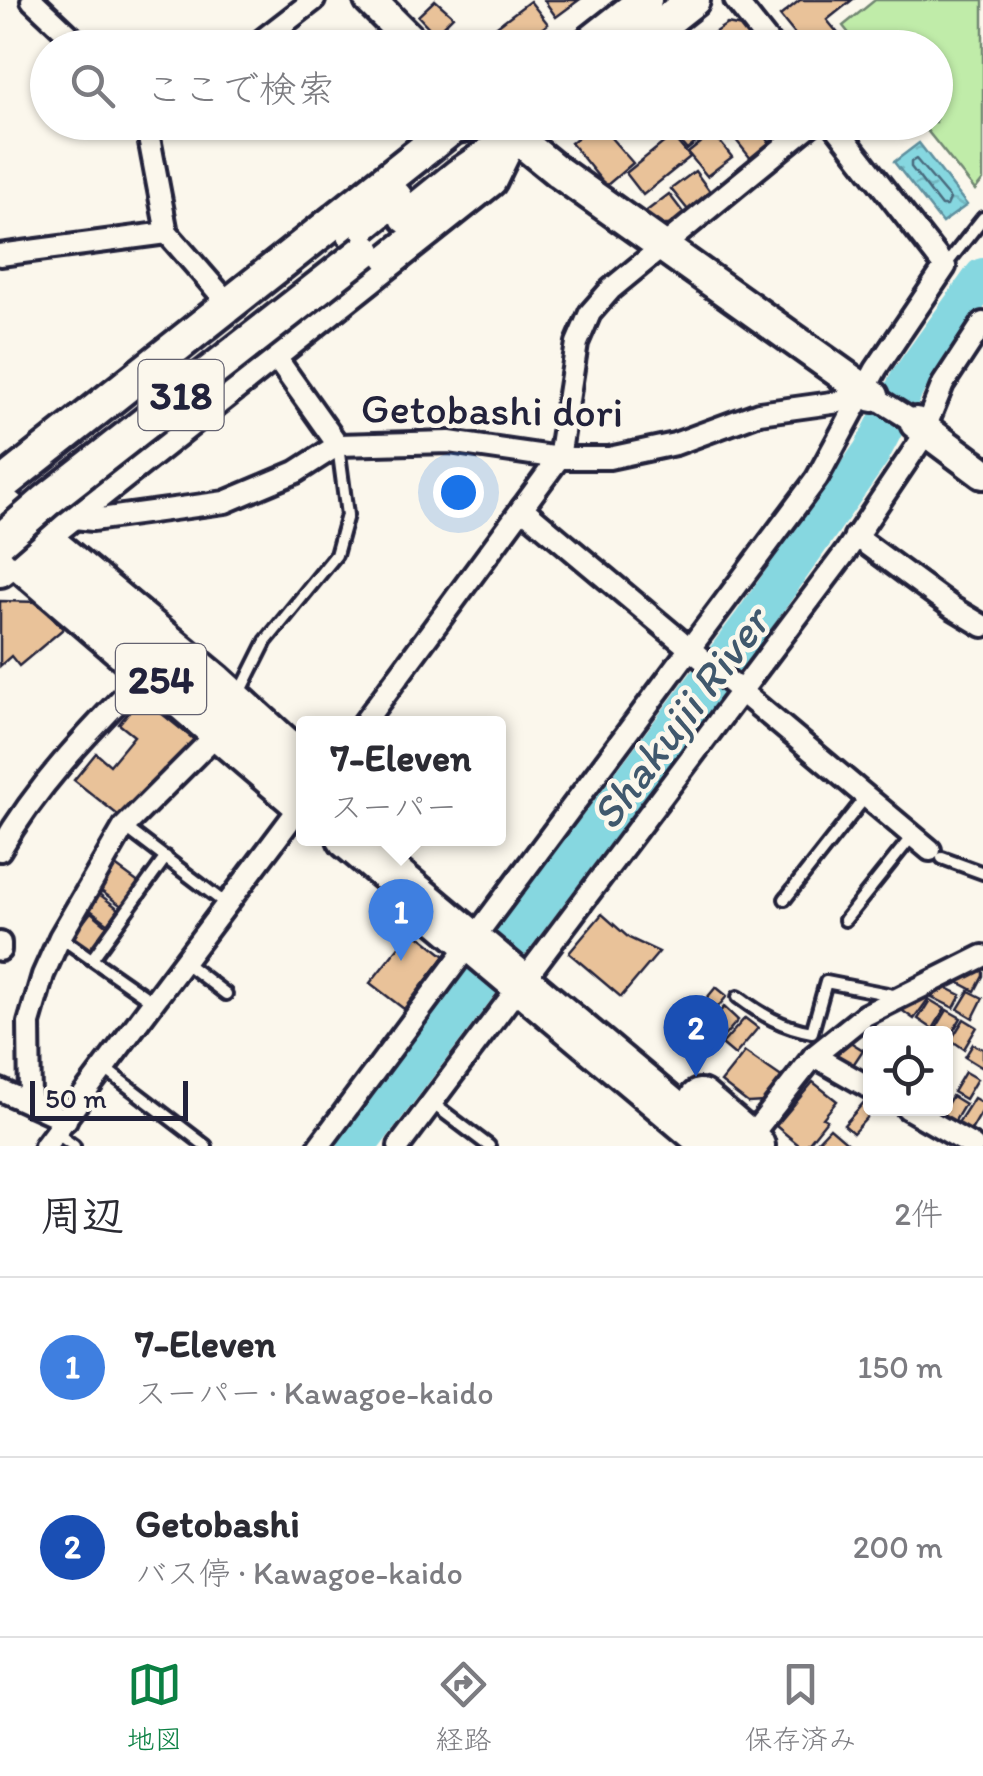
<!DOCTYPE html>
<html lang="ja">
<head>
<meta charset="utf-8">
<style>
	body { margin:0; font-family:Itim,"Klee One",sans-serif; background:#f2f2f3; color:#2b2b33 }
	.controls { position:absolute; right:30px; bottom:30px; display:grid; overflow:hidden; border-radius:10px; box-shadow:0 2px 8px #0004 }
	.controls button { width:90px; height:90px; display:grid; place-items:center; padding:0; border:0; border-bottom:2px solid #e1e1e2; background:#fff; color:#2b2b33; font:50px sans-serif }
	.scale { position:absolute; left:30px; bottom:25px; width:158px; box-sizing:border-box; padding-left:10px; border:5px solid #22223b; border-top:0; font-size:28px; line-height:35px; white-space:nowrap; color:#22223b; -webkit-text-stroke:8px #fbf7ec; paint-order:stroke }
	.you { position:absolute; left:458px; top:492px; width:35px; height:35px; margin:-25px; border:8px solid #fff; border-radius:50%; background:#1a73e8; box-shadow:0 0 0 15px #1a73e833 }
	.badge { display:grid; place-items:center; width:65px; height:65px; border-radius:50%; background:#0b8043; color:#fff; font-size:32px; font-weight:700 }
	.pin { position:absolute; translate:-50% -82px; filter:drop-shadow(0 2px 5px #0008) }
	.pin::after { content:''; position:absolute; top:52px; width:35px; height:30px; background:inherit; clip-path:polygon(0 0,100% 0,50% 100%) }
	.popup { position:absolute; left:296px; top:716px; width:210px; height:130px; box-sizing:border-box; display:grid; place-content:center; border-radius:10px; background:#fff; filter:drop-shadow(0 2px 8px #0005); font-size:32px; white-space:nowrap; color:#7c7c81 }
	.popup b { font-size:38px; color:#2b2b33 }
	.popup::after { content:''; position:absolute; left:50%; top:100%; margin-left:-20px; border:20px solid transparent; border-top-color:#fff }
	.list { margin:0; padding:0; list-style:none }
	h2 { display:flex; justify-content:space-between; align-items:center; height:130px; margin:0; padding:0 40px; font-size:42px }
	h2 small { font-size:32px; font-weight:400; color:#7c7c81 }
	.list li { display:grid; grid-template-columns:65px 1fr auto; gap:30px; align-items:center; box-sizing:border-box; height:180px; padding:0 40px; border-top:2px solid #e1e1e2 }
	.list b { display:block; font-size:38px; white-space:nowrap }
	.list p { margin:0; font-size:32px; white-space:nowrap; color:#7c7c81 }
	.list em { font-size:32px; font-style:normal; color:#7c7c81 }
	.icon { flex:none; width:55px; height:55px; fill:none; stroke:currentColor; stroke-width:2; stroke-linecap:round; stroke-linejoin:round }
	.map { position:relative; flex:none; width:983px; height:1146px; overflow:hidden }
	.search { position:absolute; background:#fff; box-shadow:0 2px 8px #0004; left:30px; right:30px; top:30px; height:110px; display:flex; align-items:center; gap:25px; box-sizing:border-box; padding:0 35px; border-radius:55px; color:#7c7c81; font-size:38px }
	.sheet { height:490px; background:#fff }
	nav { display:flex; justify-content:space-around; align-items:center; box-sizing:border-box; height:140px; border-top:2px solid #e1e1e2; background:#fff; font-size:28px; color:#7c7c81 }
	nav a { display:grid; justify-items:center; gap:5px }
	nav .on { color:#0b8043 }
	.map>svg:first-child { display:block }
</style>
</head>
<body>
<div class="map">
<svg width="983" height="1146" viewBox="0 0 983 1146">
	<defs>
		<pattern id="water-ripples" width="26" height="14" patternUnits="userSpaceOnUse" patternTransform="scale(2.5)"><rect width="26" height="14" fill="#86d7e0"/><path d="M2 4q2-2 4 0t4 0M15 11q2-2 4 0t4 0" fill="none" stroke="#73b8c1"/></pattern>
	</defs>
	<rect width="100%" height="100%" fill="#fbf7ec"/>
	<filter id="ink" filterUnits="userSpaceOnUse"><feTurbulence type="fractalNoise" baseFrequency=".01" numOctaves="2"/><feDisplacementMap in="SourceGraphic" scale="20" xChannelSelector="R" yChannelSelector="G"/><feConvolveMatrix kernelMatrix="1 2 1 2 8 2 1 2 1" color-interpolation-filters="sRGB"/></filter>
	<g filter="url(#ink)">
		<path fill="#c0eca9" stroke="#718772" stroke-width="2.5" d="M875,0H983V180L975,190L921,123L936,122V48L860,47L843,26Z"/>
		<path fill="url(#water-ripples)" stroke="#5e8f9e" stroke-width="2.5" d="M919,143L967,205L942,223L894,162Z"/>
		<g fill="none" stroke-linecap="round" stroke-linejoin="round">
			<path stroke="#4a6a7d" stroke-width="2.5" d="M916,159L950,199L947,206H941L911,167V162Z"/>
			<path stroke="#86d7e0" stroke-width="38" d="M357,1146L752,623L871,453L909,380L983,277"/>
		</g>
		<g fill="#e9c299" stroke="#22223b" stroke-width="2.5">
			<path d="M435,0L453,16L435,34L418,16Z"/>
			<path d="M544,0H579L556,17Z"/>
			<path d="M800,0H852L827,20L850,48H806L780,16Z"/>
			<path d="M530,1L548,24L517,48H464L461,43L480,28L485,35Z"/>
			<path d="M727,24L742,27L759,48H727L715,32Z"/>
			<path d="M597,122L633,163L606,186L571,143Z"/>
			<path d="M689,122H703L710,131L687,150L674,135Z"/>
			<path d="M720,122H752L753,124L733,139Z"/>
			<path d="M756,125L772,145L752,160L736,140Z"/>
			<path d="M713,133L732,157L707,176L688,153Z"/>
			<path d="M672,136L690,157L643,195L626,173Z"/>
			<path d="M695,171L711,193L688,210L671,189Z"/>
			<path d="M669,194L685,215L674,225H662L644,213Z"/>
			<path d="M0,601L40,602L63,629L19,666L11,656L0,666Z"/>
			<path d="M141,697L197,742L170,776L163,770L123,819L74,780L96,753L110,765L134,736L119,724Z"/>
			<path d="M114,865L140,884L123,907L97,888Z"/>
			<path d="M99,894L119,909L109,924L89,909Z"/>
			<path d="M91,912L109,927L91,951L72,937Z"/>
			<path d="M602,914L629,938L659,952L621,997L569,953Z"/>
			<path d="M412,930L445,956L404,1009L370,983Z"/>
			<path d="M980,968L983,969V976L975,991L958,982L966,971Z"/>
			<path d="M939,984L961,995L954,1008L932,997Z"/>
			<path d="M716,987L727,996L702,1026L691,1017Z"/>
			<path d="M969,991L983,998L973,1018L958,1009Z"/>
			<path d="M921,994L929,998L914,1019L900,1009Z"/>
			<path d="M930,1000L945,1009L933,1029L918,1019Z"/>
			<path d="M724,1007L738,1020L720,1041L705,1029Z"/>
			<path d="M947,1010L961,1018L949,1038L935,1030Z"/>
			<path d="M745,1018L758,1028L735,1055L722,1044Z"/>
			<path d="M964,1019L977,1027L964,1049L951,1040Z"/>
			<path d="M689,1022L713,1042L698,1061L674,1041Z"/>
			<path d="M842,1037L863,1050L853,1065L832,1052Z"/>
			<path d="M973,1044L983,1049V1068L965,1057Z"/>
			<path d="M745,1052L783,1078L764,1102L748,1103L721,1082Z"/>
			<path d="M965,1072L977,1079L965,1099L953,1092Z"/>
			<path d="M813,1082L837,1101L823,1118L827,1120L806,1146H800L776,1126Z"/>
			<path d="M952,1096L965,1104L953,1124L940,1116Z"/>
			<path d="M974,1098L983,1103V1110L969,1134L956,1126Z"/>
			<path d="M866,1100L870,1108H876L853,1133L844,1125Z"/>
			<path d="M830,1128L851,1146H813Z"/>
		</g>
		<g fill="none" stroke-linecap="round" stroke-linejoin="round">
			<g stroke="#22223b" stroke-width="18">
				<g id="lane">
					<path d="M945,266L983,218"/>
					<path d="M239,695L266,641L336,555L347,515L338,446"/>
					<path d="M125,827L226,904"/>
					<path d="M942,858L983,873"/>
					<path d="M785,899L867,795"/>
					<path d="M845,920L913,835"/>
					<path d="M60,937L153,1002"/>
					<path d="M92,959L166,857"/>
					<path d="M184,962L226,994"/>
					<path d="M738,997C762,1015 782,1027 812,1032L826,982L898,996"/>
					<path d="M104,1068L206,1146"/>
					<path d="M432,1103L489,1146"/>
					<path d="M56,1133L74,1146"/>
				</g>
			</g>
			<g stroke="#22223b" stroke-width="28">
				<g id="street">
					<path d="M32,0L83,48"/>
					<path d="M735,0L773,48"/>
					<path d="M252,48L314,0"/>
					<path d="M146,122L167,233L228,303"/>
					<path d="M0,255L167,233"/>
					<path d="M272,352L338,445"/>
					<path d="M873,396L916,423"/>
					<path d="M522,508L930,850"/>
					<path d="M65,517L93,520L225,502L296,472L338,445L449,442L559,458H609L675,444L759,413L839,402L865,390"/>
					<path d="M855,536L953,608L983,626"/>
					<path d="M363,724L559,458L577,343L590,313L611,289L814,122"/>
					<path d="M0,850C40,780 95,726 150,669"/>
					<path d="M0,943V950"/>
					<path d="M814,1056L870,1088"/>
					<path d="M0,1090L66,1120"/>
					<path d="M30,1104L29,1023L43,975L60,937L124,827L219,732"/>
					<path d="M907,1108L973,1146"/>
					<path d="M45,1146L303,803"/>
					<path d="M319,1146L817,478L876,369L945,267L832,122"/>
					<path d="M399,1146L845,553L919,443L943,384L983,323"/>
					<path d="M743,1146L814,1056L865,1015L983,956"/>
				</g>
			</g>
			<g stroke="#22223b" stroke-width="38">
				<g id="secondary">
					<path d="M370,0L418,48"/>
					<path d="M497,122L557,171L873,396"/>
					<path d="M916,423L983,473"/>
				</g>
			</g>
			<g stroke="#22223b" stroke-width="40">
				<g id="primary">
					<path d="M584,48L645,0"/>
					<path d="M632,48L693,0"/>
					<path d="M407,217L459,175L537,122"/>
					<path d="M353,233L396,198"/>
					<path d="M0,486L453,127L477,122"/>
					<path d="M0,570L490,180L507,145"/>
				</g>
			</g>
			<g stroke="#22223b" stroke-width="48">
				<g id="highway">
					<path d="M0,506L214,684L304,766"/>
					<path d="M0,542L304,803"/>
					<path d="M348,838L715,1146"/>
					<path d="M700,1100L754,1146"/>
				</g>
			</g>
			<use href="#lane" stroke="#fbf7ec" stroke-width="10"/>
			<use href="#street" stroke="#fbf7ec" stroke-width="20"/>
			<use href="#secondary" stroke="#fbf7ec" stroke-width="30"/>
			<use href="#primary" stroke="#fbf7ec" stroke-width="32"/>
			<use href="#highway" stroke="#fbf7ec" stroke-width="40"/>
			<g stroke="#22223b" stroke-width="40" stroke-linecap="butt">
				<path id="primary-bridge" d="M0,541L46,501L365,251"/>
			</g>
			<use href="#primary-bridge" stroke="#fbf7ec" stroke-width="32"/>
		</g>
	</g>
	<g text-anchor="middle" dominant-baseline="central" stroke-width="9" stroke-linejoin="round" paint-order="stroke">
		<g fill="#fbf7ec" stroke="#636270" stroke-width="2.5">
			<rect x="138.5" y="360" width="85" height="70" rx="8"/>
			<rect x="116" y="644" width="90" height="70" rx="8"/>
		</g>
		<g font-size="40" font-weight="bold" fill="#22223b">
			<text x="181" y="395">318</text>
			<text x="161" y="679">254</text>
		</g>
		<g font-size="42" fill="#22223b" stroke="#fbf7ec">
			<text transform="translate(492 410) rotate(1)">Getobashi dori</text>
		</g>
		<g font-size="45" font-style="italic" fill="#40586d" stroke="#fbf7ec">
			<text transform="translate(679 718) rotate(-53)">Shakujii River</text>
		</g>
	</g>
</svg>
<div class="controls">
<button><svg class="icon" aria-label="locate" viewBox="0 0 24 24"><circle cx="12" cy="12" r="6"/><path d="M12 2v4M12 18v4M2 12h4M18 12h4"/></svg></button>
</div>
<div class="scale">50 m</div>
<div class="you"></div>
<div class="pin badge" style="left:401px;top:961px;background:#3f7fe0">1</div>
<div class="popup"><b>7-Eleven</b>スーパー</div>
<div class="pin badge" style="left:696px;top:1077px;background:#1a4fb4">2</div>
<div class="search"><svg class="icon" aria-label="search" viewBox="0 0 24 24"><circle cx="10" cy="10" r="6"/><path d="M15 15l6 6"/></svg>ここで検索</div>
</div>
<section class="sheet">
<h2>周辺<small>2件</small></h2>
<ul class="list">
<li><span class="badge" style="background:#3f7fe0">1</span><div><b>7-Eleven</b><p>スーパー · Kawagoe-kaido</p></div><em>150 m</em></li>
<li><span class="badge" style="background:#1a4fb4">2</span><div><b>Getobashi</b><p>バス停 · Kawagoe-kaido</p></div><em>200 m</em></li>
</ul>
</section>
<nav>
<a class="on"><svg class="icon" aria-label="map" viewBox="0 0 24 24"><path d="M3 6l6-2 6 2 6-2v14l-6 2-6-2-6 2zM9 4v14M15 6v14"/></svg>地図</a>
<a><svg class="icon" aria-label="directions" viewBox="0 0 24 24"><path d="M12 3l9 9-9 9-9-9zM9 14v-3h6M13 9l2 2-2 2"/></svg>経路</a>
<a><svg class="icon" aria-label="saved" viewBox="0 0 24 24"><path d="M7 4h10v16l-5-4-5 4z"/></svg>保存済み</a>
</nav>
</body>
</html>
